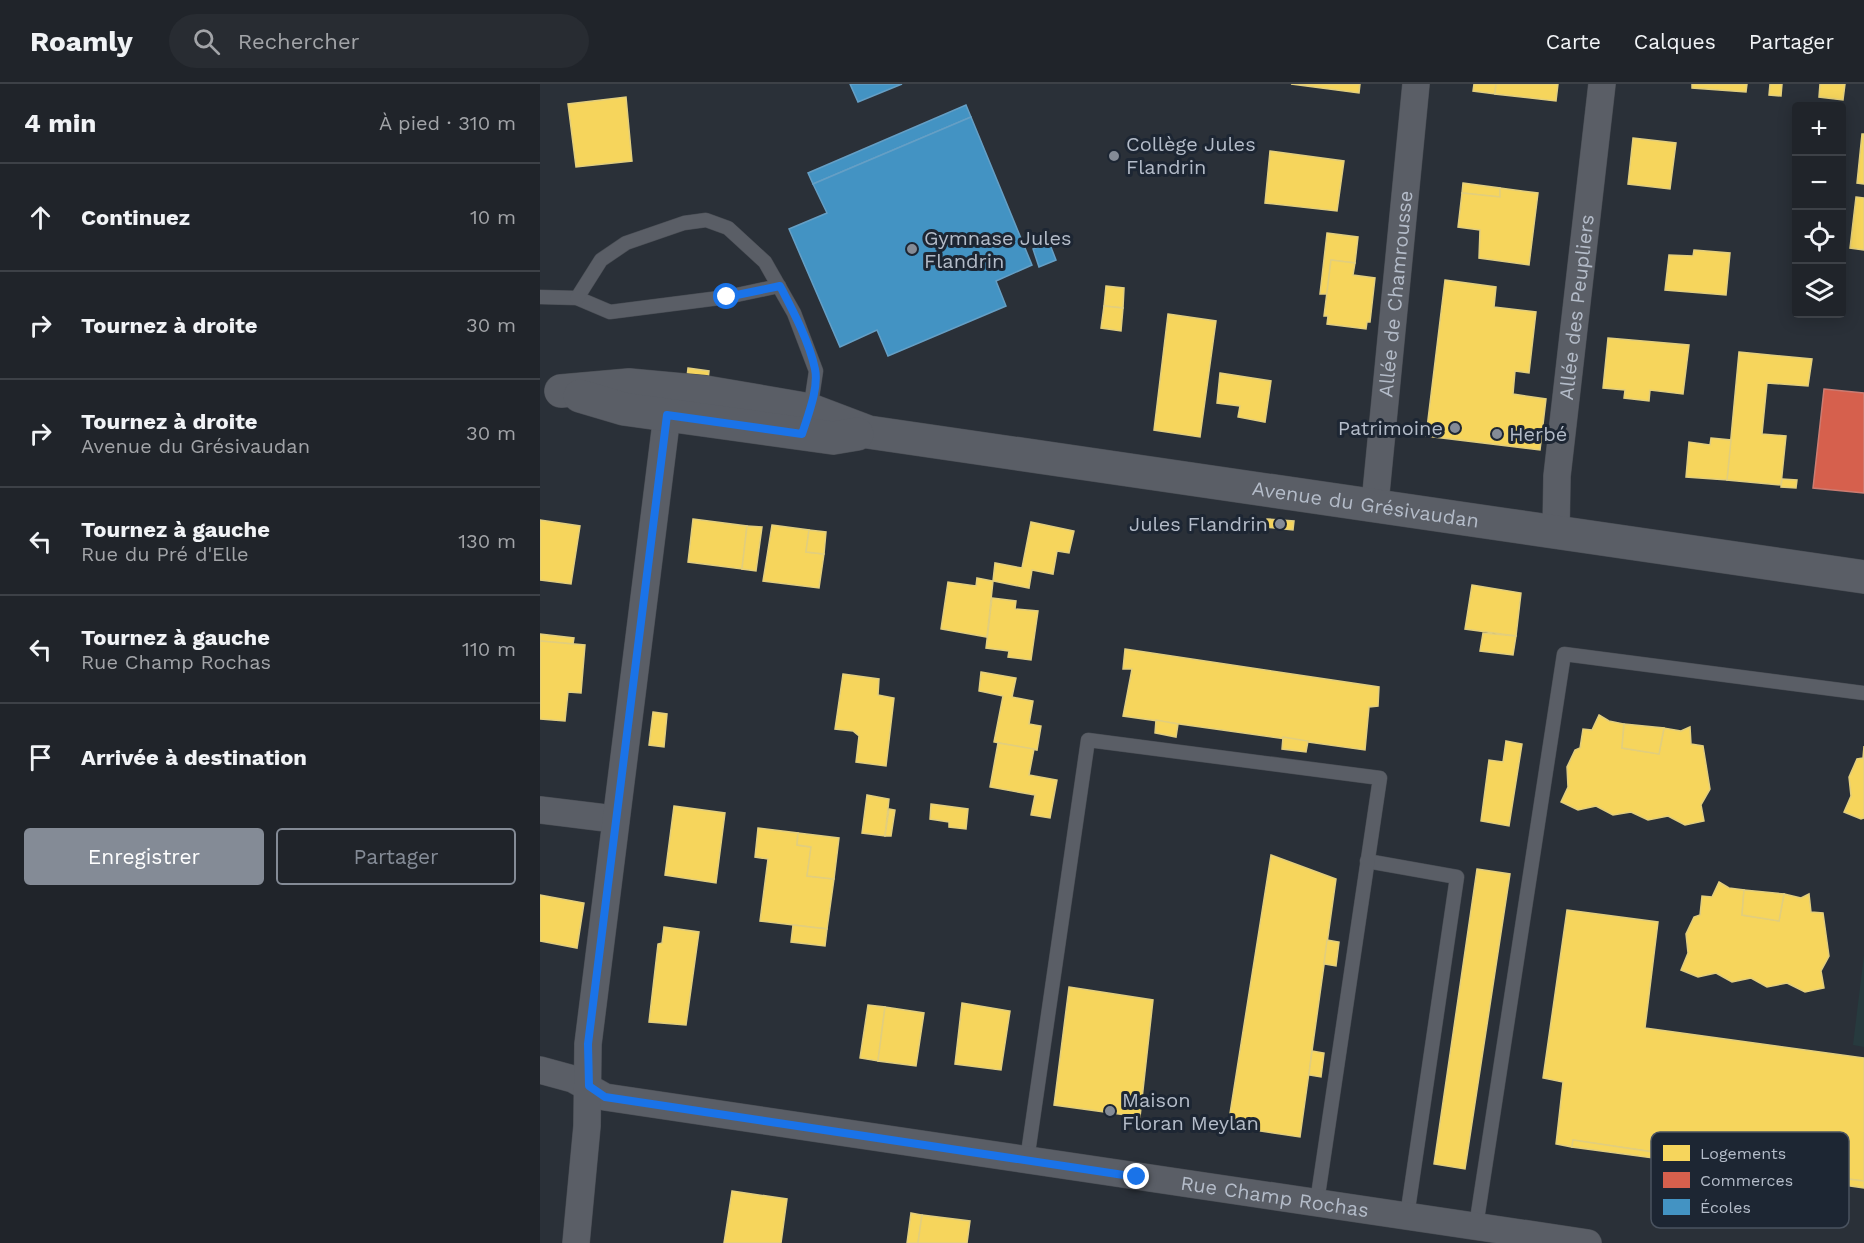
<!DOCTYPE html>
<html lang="fr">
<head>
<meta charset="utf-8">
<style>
	body { margin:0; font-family:"Work Sans",sans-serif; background:#282c32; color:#f1f3f6 }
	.controls { position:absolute; right:18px; top:18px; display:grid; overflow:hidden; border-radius:6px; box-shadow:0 3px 15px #0003 }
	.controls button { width:54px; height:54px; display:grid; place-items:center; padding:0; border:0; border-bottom:2px solid #3d4147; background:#20242a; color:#f1f3f6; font:30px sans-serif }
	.stop { position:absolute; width:18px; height:18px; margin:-14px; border:4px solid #1a73e8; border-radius:50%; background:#fff }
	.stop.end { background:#1a73e8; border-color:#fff; box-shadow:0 2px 6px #0008 }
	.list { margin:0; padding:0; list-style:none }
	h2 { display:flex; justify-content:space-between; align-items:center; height:78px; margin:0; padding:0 24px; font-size:26px }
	h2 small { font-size:20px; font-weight:400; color:#a2a4a8 }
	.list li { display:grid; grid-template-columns:39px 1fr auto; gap:18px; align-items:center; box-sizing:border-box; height:108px; padding:0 24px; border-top:2px solid #3d4147 }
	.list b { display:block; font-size:22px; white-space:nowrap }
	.list p { margin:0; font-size:20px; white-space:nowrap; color:#a2a4a8 }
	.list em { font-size:20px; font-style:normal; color:#a2a4a8 }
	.actions { display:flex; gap:12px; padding:18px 24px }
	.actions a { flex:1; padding:14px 0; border:2px solid #848b96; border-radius:6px; text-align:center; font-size:21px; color:#848b96 }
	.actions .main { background:#848b96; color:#fff }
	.icon { flex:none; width:33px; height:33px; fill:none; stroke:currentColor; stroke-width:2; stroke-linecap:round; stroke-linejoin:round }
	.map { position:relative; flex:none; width:1324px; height:1159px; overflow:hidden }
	header { display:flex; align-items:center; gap:36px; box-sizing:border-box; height:84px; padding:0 30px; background:#20242a; border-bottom:2px solid #3d4147 }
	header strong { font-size:28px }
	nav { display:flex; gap:33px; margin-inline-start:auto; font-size:21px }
	.search { width:420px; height:54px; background:#282c32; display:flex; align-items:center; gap:15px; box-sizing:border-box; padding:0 21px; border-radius:33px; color:#a2a4a8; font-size:22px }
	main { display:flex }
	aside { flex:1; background:#20242a }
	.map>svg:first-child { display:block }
</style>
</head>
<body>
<header>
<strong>Roamly</strong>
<div class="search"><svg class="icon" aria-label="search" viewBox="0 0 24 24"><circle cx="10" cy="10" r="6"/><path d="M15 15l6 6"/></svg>Rechercher</div>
<nav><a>Carte</a><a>Calques</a><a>Partager</a></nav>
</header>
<main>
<aside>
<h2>4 min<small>À pied · 310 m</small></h2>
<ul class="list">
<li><svg class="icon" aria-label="ahead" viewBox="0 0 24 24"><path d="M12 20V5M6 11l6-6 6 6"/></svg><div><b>Continuez</b></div><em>10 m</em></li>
<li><svg class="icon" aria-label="right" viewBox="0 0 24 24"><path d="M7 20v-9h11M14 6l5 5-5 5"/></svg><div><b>Tournez à droite</b></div><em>30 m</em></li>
<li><svg class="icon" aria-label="right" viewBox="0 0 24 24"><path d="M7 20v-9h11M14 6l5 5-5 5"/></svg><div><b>Tournez à droite</b><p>Avenue du Grésivaudan</p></div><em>30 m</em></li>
<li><svg class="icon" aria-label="left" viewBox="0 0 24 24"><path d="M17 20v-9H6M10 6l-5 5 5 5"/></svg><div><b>Tournez à gauche</b><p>Rue du Pré d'Elle</p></div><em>130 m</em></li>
<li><svg class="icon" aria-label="left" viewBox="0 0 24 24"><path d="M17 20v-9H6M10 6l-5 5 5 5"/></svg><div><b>Tournez à gauche</b><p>Rue Champ Rochas</p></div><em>110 m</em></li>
<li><svg class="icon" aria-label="arrive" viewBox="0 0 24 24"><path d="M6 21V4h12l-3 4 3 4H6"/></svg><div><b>Arrivée à destination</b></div></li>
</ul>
<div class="actions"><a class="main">Enregistrer</a><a>Partager</a></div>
</aside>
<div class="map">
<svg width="1324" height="1159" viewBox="0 0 1324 1159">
	<rect width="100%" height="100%" fill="#2a3038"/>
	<path fill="#273a3e" d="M1324,871V963L1313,961Z"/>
	<g fill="#f6d55c" stroke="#e2ce7d" stroke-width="1.5">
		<path d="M751,0H820L819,9Z"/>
		<path d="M934,0H956L955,10L933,7Z"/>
		<path d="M956,0H1018L1016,17L955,10Z"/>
		<path d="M1152,0H1207L1206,8L1152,4Z"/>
		<path d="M1230,0H1242L1241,12L1229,11Z"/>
		<path d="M1280,0H1305L1303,16L1279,13Z"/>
		<path d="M86,13L92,77L36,83L28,20Z"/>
		<path d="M1322,50H1324V100L1317,99Z"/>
		<path d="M1093,54L1136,59L1130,105L1088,100Z"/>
		<path d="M730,67L804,77L797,127L725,119Z"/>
		<path d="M923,99L960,104V113L922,109Z"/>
		<path d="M960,104L998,109L989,181L939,174L940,146L918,143L922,109L960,113Z"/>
		<path d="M1316,113L1324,114V166L1310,164Z"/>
		<path d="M787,149L818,153L815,179L791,176L787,210H780Z"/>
		<path d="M1154,166L1190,169L1186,211L1125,206L1129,171L1153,172Z"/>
		<path d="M791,176L815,179L813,191L835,194L830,238H827L826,245L787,240L788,232H784Z"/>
		<path d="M905,196L956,203L954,223L996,228L989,289L975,287L973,310L1006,315L1000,366L886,352Z"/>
		<path d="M566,202L584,204L583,224L564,222Z"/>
		<path d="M564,222L583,224L581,247L561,244Z"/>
		<path d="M628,230L676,237L660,353L614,346Z"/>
		<path d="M1068,254L1149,261L1143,310L1110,306L1109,317L1084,314L1085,306L1063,304Z"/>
		<path d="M1199,268L1272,275L1268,302L1227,299L1222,350L1246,352L1241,401L1187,396Z"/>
		<path d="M148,284L169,287L168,296L147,293Z"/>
		<path d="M680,289L731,297L725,338L698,333L700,322L677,319Z"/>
		<path d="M1171,354L1191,356L1187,396L1146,393L1149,358L1170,361Z"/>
		<path d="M1242,395L1257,396L1256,404L1241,403Z"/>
		<path d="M153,435L207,442L202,485L148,478Z"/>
		<path d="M727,435L754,437L753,446L726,443Z"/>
		<path d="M0,436L40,442L31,500L0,496Z"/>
		<path d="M491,438L534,447L529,469L517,467L513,490L492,486L489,504L453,497L455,479L482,484Z"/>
		<path d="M232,441L269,446L266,468L284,470L279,504L223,497Z"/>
		<path d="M207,442L222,443L216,487L202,485Z"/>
		<path d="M269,446L286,448L284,470L266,468Z"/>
		<path d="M437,494L453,497L447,553L401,545L408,498L436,502Z"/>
		<path d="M932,501L981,509L976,552L925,545Z"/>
		<path d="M452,514L476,517L475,525L498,527L491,576L468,573L469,567L446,564Z"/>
		<path d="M943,549L976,552L973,571L940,567Z"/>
		<path d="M0,550L34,554L33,560L0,557Z"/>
		<path d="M0,557L45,561L41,609L28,608L25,637L0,635Z"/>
		<path d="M585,565L839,603L838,622L829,623L825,666L583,632L592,585H583Z"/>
		<path d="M441,588L476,594L472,613L493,617L489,640L501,642L497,666L454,658L463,612L439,607Z"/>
		<path d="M303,590L339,595L338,611L354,614L346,682L316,678L319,652L313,647L295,645Z"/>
		<path d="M113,628L127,630L124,663L109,661Z"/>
		<path d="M1059,631L1069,637L1084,640L1082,664L1119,670L1124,644L1141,647L1150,643L1151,660L1163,662L1170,705L1161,721L1164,737L1145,741L1128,732L1108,736L1091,728L1073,731L1056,722L1038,726L1021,718L1028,703L1027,683L1035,666L1040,664L1043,645L1052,646Z"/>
		<path d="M616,636L638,640L636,653L615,649Z"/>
		<path d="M1084,640L1124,644L1119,670L1082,664Z"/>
		<path d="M743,653L768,657L766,668L742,665Z"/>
		<path d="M966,657L982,660L969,742L941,737L949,676L963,678Z"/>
		<path d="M458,659L494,665L489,691L517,696L510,734L491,731L495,711L450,703Z"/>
		<path d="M1324,662V734L1321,735L1304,728L1311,712L1309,693L1317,675L1323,674Z"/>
		<path d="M327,711L349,715L345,752L322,749Z"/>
		<path d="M391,720L428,725L426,745L409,743V738L390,735Z"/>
		<path d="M134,722L185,729L176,799L125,791Z"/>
		<path d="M349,725L355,726L351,752H345Z"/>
		<path d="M218,744L258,749L257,761L271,763L267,792L294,795L287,845L220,837L228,775L215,773Z"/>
		<path d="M258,749L299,754L294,795L267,792L271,763L257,761Z"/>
		<path d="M731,771L796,795L760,1053L688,1042Z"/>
		<path d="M937,785L970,790L925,1085L894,1080Z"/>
		<path d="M1179,798L1189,804L1204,806L1202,831L1239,837L1244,810L1261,814L1269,810L1271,828L1283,829L1289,872L1281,887L1284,904L1265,908L1247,899L1227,903L1211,894L1192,898L1176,889L1158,893L1141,886L1148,869L1146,850L1154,833L1160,831L1162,812L1172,813Z"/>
		<path d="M1204,806L1244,810L1239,837L1202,831Z"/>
		<path d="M0,811L44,819L37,864L0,857Z"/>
		<path d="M1027,826L1118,838L1105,944L1324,974V1097L1277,1091L1276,1097L1234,1092L1235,1086L1153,1073V1079L1113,1074V1068L1033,1056L1032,1063L1016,1060L1023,998L1003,994Z"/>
		<path d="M253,841L287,845L285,862L251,858Z"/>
		<path d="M124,843L159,848L146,941L109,938L118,860L122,859Z"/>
		<path d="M787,856L799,858L796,882L784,880Z"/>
		<path d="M529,903L613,916L600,1033L514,1021Z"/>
		<path d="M422,919L470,927L461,986L415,980Z"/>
		<path d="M328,921L345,923L338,977L320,974Z"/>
		<path d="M345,923L384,929L376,982L338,977Z"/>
		<path d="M772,967L784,969L781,993L769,991Z"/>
		<path d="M1033,1056L1113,1068V1074L1032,1063Z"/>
		<path d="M1277,1091L1324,1097V1104L1276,1097Z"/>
		<path d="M192,1107L247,1115L241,1159H184Z"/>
		<path d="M371,1129L382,1131L378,1159H367Z"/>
		<path d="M382,1131L430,1137L427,1159H378Z"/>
	</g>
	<path fill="#d6604d" stroke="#cc7c72" stroke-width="1.5" d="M1284,305L1324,309V409L1273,404Z"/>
	<g fill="#4393c3" stroke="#659fc5" stroke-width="1.5">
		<path d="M310,0H362L318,18Z"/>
		<path d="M426,21L431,33L273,100L268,89Z"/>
		<path d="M431,33L492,181L456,197L466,222L348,272L337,246L300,263L249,145L287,129L273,100Z"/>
		<path d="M509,158L516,176L499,183L493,165Z"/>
	</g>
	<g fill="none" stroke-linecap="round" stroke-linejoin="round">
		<g stroke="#484c53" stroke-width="15">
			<g id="service">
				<path d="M0,213L37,214L70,228L187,213L239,202"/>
				<path d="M37,214L61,176L86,159L144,139L166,136L188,144L225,178L254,229L276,287L270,327"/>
				<path d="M827,777L917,793L867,1132"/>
				<path d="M487,1076L548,656L840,694L777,1118"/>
				<path d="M936,1142L1024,570L1324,609"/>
			</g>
		</g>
		<g stroke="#484c53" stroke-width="28">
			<g id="minor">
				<path id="s1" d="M835,419L876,0"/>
				<path id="s2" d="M1016,447L1017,392L1062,0"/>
				<path d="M0,726L74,735"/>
				<path id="s3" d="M0,986L33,995L65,1013L1048,1159"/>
				<path d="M36,1159L47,1042L48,960L127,331"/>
			</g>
		</g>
		<g stroke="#484c53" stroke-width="34">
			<g id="tertiary">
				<path id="s4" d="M21,307L89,301L165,308L270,326L328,348L1324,493"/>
				<path d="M40,312L84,325L293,354L317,350"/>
			</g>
		</g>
		<use href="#service" stroke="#5a5e66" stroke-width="14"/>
		<use href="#minor" stroke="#5a5e66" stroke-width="27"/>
		<use href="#tertiary" stroke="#5a5e66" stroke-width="33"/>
	</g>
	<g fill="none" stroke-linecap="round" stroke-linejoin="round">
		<path stroke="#1a73e8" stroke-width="8" d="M187,213L240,202C253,227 269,257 275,285C279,304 268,331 262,350L127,331L48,960L49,1002L65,1013L597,1093"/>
	</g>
	<g fill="#848b96" stroke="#1d2633" stroke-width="2">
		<circle cx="574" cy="72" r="6"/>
		<circle cx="372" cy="165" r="6"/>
		<circle cx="915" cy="344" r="6"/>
		<circle cx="957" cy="350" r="6"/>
		<circle cx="740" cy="440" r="6"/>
		<circle cx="570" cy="1027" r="6"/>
	</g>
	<g text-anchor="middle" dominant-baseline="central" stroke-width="6" stroke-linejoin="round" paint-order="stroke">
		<g font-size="20" fill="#b4bcc9" stroke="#1d2633" text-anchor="start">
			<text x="586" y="60">Collège Jules<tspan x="586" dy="23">Flandrin</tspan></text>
			<text x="384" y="154">Gymnase Jules<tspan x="384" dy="23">Flandrin</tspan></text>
			<text x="903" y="344" text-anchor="end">Patrimoine</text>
			<text x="969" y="350">Herbé</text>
			<text x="728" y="440" text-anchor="end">Jules Flandrin</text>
			<text x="582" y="1016">Maison<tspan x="582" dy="23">Floran Meylan</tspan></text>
		</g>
		<g font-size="20" fill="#b4bcc9" stroke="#1d2633">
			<text stroke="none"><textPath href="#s1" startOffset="210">Allée de Chamrousse</textPath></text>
			<text stroke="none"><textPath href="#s2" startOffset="225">Allée des Peupliers</textPath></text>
			<text stroke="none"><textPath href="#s4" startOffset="816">Avenue du Grésivaudan</textPath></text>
			<text stroke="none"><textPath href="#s3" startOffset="748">Rue Champ Rochas</textPath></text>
		</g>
	</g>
	<rect x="1111" y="1048" width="198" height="96" rx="9" fill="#1d2633" stroke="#4a5360" stroke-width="1.5"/>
	<rect x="1123" y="1061" width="27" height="16" fill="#f6d55c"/>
	<rect x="1123" y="1088" width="27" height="16" fill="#d6604d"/>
	<rect x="1123" y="1115" width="27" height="16" fill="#4393c3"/>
	<g font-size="16" fill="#b4bcc9">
		<text x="1160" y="1075">Logements</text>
		<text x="1160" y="1102">Commerces</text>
		<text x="1160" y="1129">Écoles</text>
	</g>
</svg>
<div class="controls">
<button>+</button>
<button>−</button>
<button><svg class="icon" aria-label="locate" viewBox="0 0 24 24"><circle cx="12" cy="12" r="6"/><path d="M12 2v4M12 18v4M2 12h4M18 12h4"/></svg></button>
<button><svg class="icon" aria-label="layers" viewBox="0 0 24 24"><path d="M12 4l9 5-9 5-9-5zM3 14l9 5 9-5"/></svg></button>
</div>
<div class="stop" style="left:187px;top:213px"></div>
<div class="stop end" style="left:597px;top:1093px"></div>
</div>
</main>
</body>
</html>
